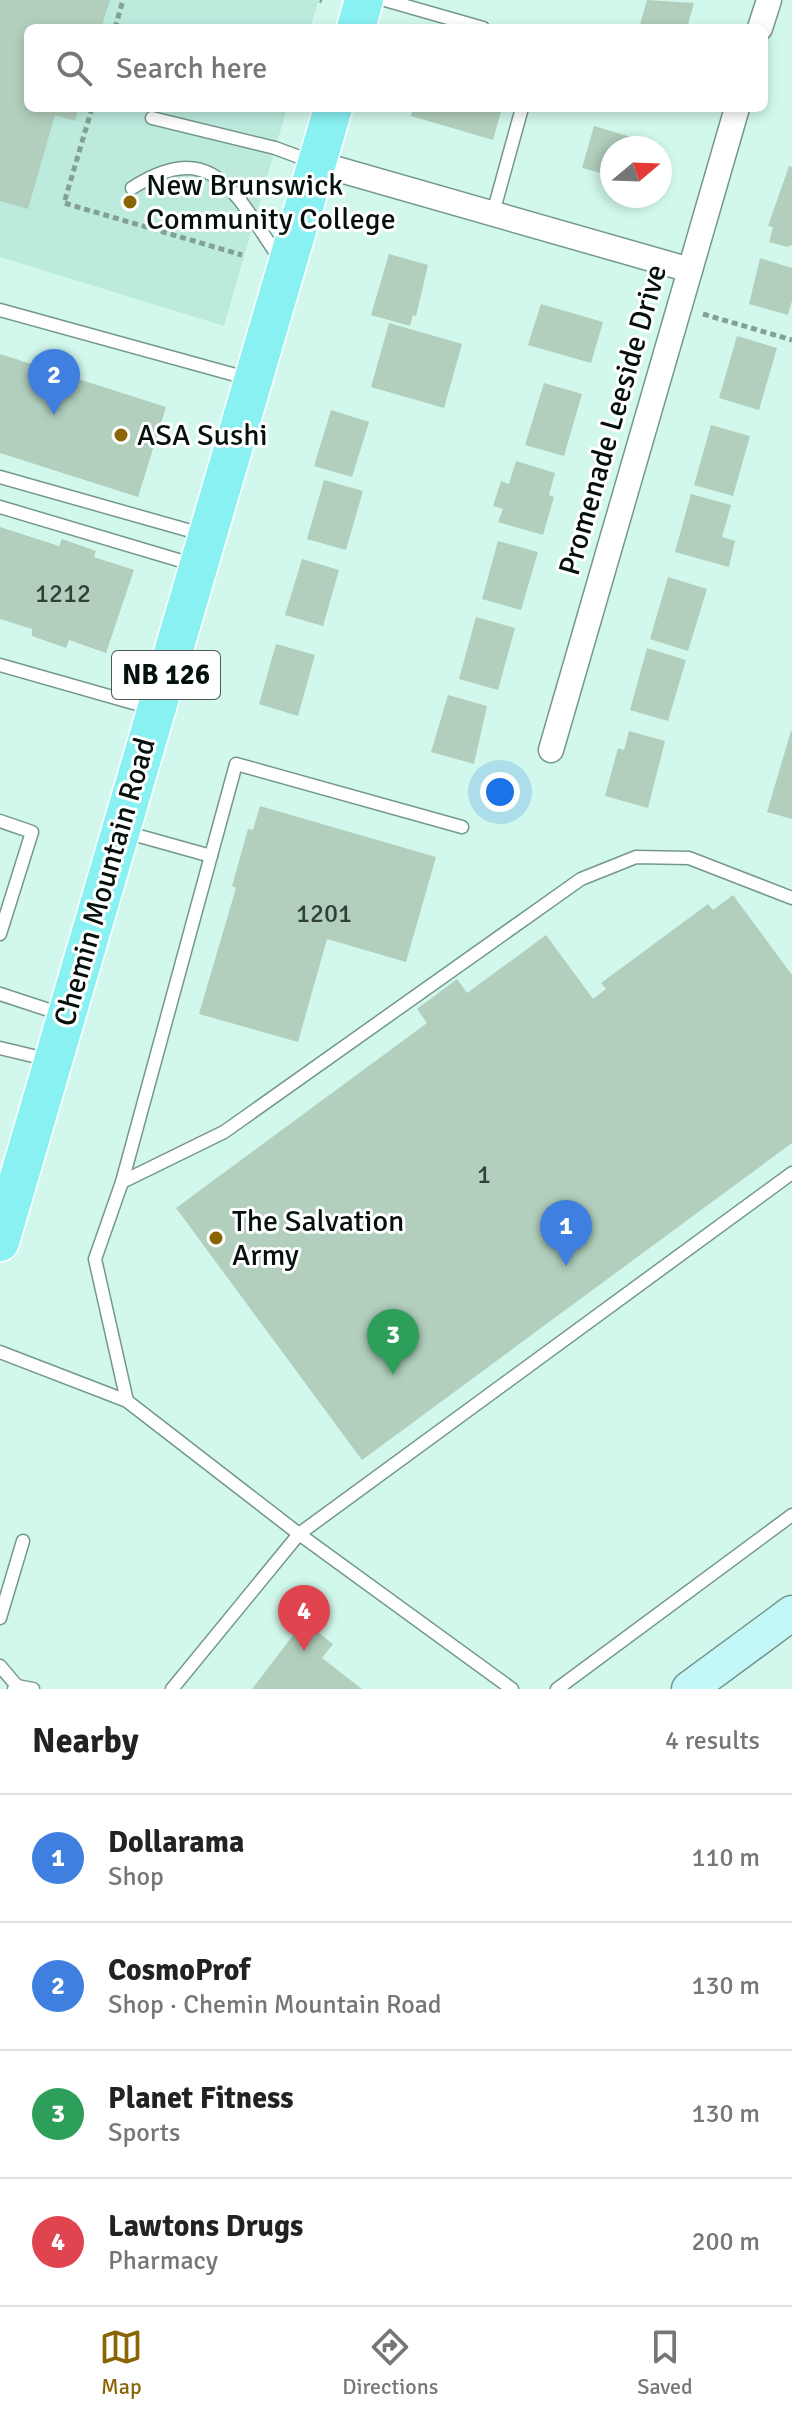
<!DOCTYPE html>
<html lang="en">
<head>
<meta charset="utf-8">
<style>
	body { margin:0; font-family:Signika,sans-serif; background:#f2f2f2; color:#222 }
	.compass { position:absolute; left:600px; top:136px; width:72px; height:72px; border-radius:50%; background:#fff; box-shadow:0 4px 12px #0003; rotate:71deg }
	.you { position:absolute; left:500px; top:792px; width:28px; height:28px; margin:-20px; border:6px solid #fff; border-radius:50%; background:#1a73e8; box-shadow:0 0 0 12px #1a73e833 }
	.badge { display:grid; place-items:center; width:52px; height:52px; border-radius:50%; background:#8b6504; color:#fff; font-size:26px; font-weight:700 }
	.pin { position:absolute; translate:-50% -66px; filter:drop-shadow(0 2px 4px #0008) }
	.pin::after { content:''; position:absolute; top:42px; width:28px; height:24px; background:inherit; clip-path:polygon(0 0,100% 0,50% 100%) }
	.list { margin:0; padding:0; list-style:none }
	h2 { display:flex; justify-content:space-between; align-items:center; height:104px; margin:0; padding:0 32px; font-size:34px }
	h2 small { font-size:26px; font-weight:400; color:#767676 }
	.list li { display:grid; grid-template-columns:52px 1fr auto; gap:24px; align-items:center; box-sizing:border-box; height:128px; padding:0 32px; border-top:2px solid #e0e0e0 }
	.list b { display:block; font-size:30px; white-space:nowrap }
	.list p { margin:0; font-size:26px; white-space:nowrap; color:#767676 }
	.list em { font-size:26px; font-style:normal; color:#767676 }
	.icon { flex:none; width:44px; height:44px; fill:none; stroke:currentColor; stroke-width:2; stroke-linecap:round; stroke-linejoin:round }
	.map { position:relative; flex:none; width:792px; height:1689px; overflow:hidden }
	.search { position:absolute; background:#fff; box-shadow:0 4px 12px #0003; left:24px; right:24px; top:24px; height:88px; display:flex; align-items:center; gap:20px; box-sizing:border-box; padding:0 28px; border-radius:12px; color:#767676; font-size:30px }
	.sheet { height:616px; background:#fff }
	nav { display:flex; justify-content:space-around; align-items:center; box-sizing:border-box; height:112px; border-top:2px solid #e0e0e0; background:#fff; font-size:22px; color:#767676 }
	nav a { display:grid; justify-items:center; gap:4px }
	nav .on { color:#8b6504 }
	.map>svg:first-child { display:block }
</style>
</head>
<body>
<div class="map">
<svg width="792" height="1689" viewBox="0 0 792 1689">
	<rect width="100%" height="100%" fill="#d2f8ed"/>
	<path fill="#bcebde" d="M0,0H319L310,28H28V108H287L224,326L0,257Z"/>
	<g fill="#b1cfbc">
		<path d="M0,0H110L101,28H28V108H79L75,121L55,115L28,209L0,201Z"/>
		<path d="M647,0L694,3L687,28H639Z"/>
		<path d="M413,108H502L493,140L411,116Z"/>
		<path d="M594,126L651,143L650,148H612V176L582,168Z"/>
		<path d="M789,166L792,167V245L787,247L769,242L773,227L768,226Z"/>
		<path d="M389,254L428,265L416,316L413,315L410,326L371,315Z"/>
		<path d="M760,258L792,268V301L788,315L749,304Z"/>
		<path d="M541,304L603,322L591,363L528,345Z"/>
		<path d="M389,323L462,344L444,408L371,387Z"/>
		<path d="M737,336L777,348L759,410L719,398Z"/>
		<path d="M0,354L166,407L138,497L0,453Z"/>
		<path d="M544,383L582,394L564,456L525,445Z"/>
		<path d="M331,410L369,422L352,477L314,466Z"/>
		<path d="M711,425L750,436L733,496L694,485Z"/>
		<path d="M516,461L555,473L549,495L554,497L543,535L498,522L503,509L493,506L501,481L509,484Z"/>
		<path d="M324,480L363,491L346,550L307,539Z"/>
		<path d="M691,494L731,505L722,537L735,541L729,567L675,552Z"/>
		<path d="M0,527L59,546L62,539L96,551L94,557L134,570L106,653L69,640L66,648L32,636V629L0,619Z"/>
		<path d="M498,541L538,552L521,610L482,599Z"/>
		<path d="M302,559L339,570L323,626L285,615Z"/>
		<path d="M668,577L707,589L688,651L650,639Z"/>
		<path d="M476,617L515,628L498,690L459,679Z"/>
		<path d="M276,644L315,655L298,716L259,704Z"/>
		<path d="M647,648L686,660L668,721L630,710Z"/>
		<path d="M448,695L487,706L474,764L431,752Z"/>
		<path d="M629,731L665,741L648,808L605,796L618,748L624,750Z"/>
		<path d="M791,731H792V819L767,812Z"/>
		<path d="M260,806L436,857L406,962L327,939L298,1042L199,1014L236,888L232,886L248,829L253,830Z"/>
		<path d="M733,895L792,975V1143L362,1460L176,1208L427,1023L417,1009L457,979L467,993L546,935L593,999L606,989L601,983L708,904L713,910Z"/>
		<path d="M304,1621L333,1644L322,1658L362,1689H252Z"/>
	</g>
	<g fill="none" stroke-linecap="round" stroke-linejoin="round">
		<g stroke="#74978e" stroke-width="15">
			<g id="lane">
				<path d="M385,0L483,28"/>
				<path d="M152,118L275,148L313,162"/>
				<path d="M132,188C215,135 237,198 280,259"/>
				<path d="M493,213L522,108"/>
				<path d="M0,310L250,379"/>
				<path d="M0,477L205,535"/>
				<path d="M0,507L195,565"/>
				<path d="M0,665L151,708"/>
				<path d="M0,821L32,832L0,934"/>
				<path d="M125,832L211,856"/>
				<path d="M0,994L61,1014"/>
				<path d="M0,1048L50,1060"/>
				<path d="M122,1182L224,1132L581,879L636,857L689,858L792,898"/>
				<path d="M0,1352L127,1401L299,1534L512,1689"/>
				<path d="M127,1401L95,1259L122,1182L236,764L462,827"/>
				<path d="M0,1618L23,1541"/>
				<path d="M0,1666L17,1686"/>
				<path d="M14,1689L17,1686L33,1689"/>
				<path d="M172,1689L299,1534L792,1173"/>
				<path d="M557,1689L792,1515"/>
			</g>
		</g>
		<g stroke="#74978e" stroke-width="27">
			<g id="street">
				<path d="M760,28L769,0"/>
				<path d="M316,163L690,270"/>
				<path d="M551,750L737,108"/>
			</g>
		</g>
		<g stroke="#74978e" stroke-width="37">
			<path id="secondary" d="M689,1689L792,1613"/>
		</g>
		<g stroke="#fff" stroke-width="41">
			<g id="primary">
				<path d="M356,28L364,0"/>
				<path d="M0,1242L333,108"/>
			</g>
		</g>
		<g stroke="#83a097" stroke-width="5" stroke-dasharray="6 4" stroke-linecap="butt">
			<path d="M320,0L322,1"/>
			<path d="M115,28L123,0"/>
			<path d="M92,108L64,203L242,255"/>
			<path d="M703,314L792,340"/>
		</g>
		<use href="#lane" stroke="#fff" stroke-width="12"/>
		<use href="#street" stroke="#fff" stroke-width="24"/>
		<use href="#secondary" stroke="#c4f8f8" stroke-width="34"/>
		<use href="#primary" stroke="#8af1f2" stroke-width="38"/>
	</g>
	<g fill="#8b6504" stroke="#fff" stroke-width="3">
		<circle cx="130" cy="202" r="8"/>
		<circle cx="121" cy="435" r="8"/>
		<circle cx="216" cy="1238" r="8"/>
	</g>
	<g text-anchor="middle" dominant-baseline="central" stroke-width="6" stroke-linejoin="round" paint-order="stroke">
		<g font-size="26" fill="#2f4039">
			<text x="63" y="594">1212</text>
			<text x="324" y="914">1201</text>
			<text x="484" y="1175">1</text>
		</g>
		<rect fill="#fff" stroke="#4f5856" stroke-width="2" x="112" y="651" width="108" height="48" rx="6"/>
		<g font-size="28" font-weight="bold" fill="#04110d">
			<text x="166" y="675">NB 126</text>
		</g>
		<g font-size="30" fill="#04110d" stroke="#fff" text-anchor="start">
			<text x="146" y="185">New Brunswick<tspan x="146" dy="34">Community College</tspan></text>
			<text x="137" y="435">ASA Sushi</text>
			<text x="232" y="1221">The Salvation<tspan x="232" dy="34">Army</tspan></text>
		</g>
		<g font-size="30" fill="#04110d" stroke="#fff">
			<text transform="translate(613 420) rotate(-74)">Promenade Leeside Drive</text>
			<text transform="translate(105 882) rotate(-74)">Chemin Mountain Road</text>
		</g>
	</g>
</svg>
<svg class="compass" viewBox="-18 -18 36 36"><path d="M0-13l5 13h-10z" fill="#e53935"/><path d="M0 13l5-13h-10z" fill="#767676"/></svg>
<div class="you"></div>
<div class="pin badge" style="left:566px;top:1266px;background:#3f7fe0">1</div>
<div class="pin badge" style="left:54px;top:415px;background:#3f7fe0">2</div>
<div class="pin badge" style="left:393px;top:1375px;background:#2e9e5b">3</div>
<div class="pin badge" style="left:304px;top:1651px;background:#e0444e">4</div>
<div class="search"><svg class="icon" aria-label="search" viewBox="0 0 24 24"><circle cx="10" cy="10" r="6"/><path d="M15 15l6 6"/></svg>Search here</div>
</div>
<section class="sheet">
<h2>Nearby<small>4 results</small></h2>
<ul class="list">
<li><span class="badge" style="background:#3f7fe0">1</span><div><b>Dollarama</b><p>Shop</p></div><em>110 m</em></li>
<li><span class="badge" style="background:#3f7fe0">2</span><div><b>CosmoProf</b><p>Shop · Chemin Mountain Road</p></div><em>130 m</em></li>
<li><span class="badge" style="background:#2e9e5b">3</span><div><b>Planet Fitness</b><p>Sports</p></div><em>130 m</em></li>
<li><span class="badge" style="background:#e0444e">4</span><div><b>Lawtons Drugs</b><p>Pharmacy</p></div><em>200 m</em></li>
</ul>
</section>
<nav>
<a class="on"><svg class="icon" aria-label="map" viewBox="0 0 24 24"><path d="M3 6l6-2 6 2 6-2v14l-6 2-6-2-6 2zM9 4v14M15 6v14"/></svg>Map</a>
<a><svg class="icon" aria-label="directions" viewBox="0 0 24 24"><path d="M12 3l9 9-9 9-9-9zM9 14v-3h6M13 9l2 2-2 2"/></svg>Directions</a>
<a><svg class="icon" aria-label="saved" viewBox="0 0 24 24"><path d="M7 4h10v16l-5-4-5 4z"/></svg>Saved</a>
</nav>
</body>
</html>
